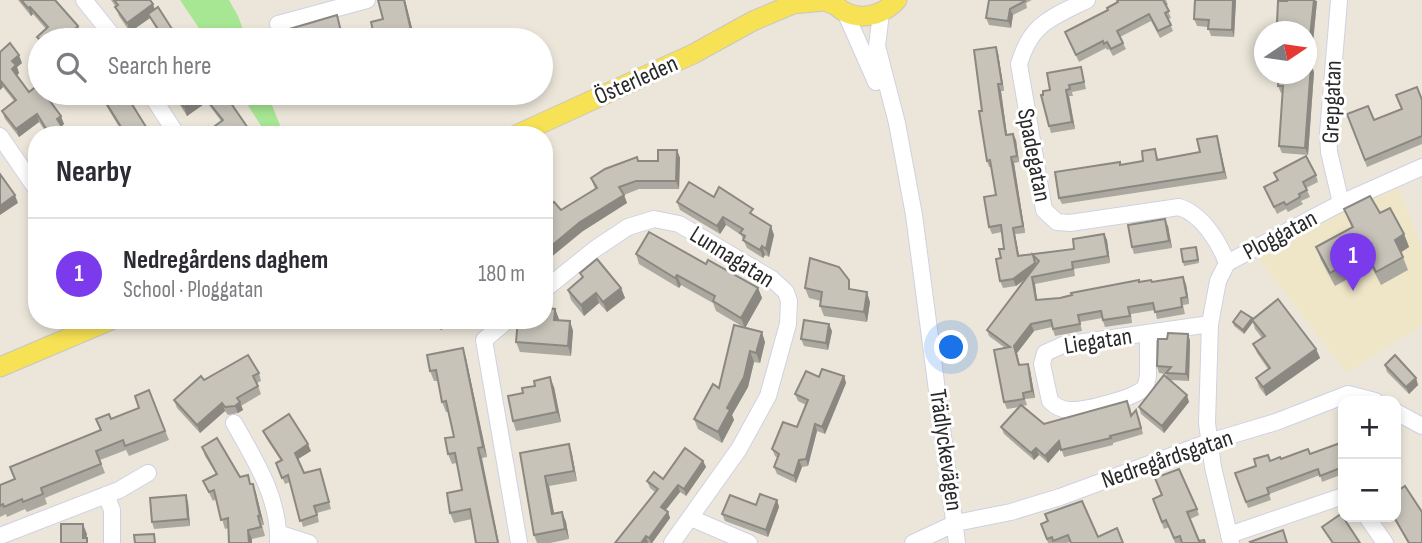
<!DOCTYPE html>
<html lang="en">
<head>
<meta charset="utf-8">
<style>
	body { margin:0; font-family:"Sofia Sans Condensed",sans-serif; background:#f7f7f7; color:#2b2b33 }
	.controls { position:absolute; right:21px; bottom:21px; display:grid; overflow:hidden; border-radius:14px; box-shadow:0 4px 10px #0003 }
	.controls button { width:63px; height:63px; display:grid; place-items:center; padding:0; border:0; border-bottom:2px solid #e1e1e2; background:#fff; color:#2b2b33; font:35px sans-serif }
	.compass { position:absolute; left:1254px; top:21px; width:63px; height:63px; border-radius:50%; background:#fff; box-shadow:0 4px 10px #0003; rotate:77deg }
	.you { position:absolute; left:952px; top:348px; width:24px; height:24px; margin:-18px; border:5px solid #fff; border-radius:50%; background:#1a73e8; box-shadow:0 0 0 10px #1a73e833 }
	.badge { display:grid; place-items:center; width:46px; height:46px; border-radius:50%; background:#7c3aed; color:#fff; font-size:23px; font-weight:700 }
	.pin { position:absolute; translate:-50% -58px; filter:drop-shadow(0 2px 4px #0008) }
	.pin::after { content:''; position:absolute; top:37px; width:24px; height:21px; background:inherit; clip-path:polygon(0 0,100% 0,50% 100%) }
	.list { margin:0; padding:0; list-style:none }
	h2 { display:flex; justify-content:space-between; align-items:center; height:91px; margin:0; padding:0 28px; font-size:30px }
	h2 small { font-size:23px; font-weight:400; color:#7c7c81 }
	.list li { display:grid; grid-template-columns:46px 1fr auto; gap:21px; align-items:center; box-sizing:border-box; height:112px; padding:0 28px; border-top:2px solid #e1e1e2 }
	.list b { display:block; font-size:26px; white-space:nowrap }
	.list p { margin:0; font-size:23px; white-space:nowrap; color:#7c7c81 }
	.list em { font-size:23px; font-style:normal; color:#7c7c81 }
	.icon { flex:none; width:38px; height:38px; fill:none; stroke:currentColor; stroke-width:2; stroke-linecap:round; stroke-linejoin:round }
	.map { position:relative; flex:none; width:1422px; height:543px; overflow:hidden }
	.search { position:absolute; background:#fff; box-shadow:0 4px 10px #0003; left:28px; top:28px; width:525px; height:77px; display:flex; align-items:center; gap:18px; box-sizing:border-box; padding:0 24px; border-radius:38px; color:#7c7c81; font-size:26px }
	.panel { position:absolute; background:#fff; box-shadow:0 4px 10px #0003; left:28px; top:126px; width:525px; height:203px; border-radius:28px }
	.map>svg:first-child { display:block }
</style>
</head>
<body>
<div class="map">
<svg width="1422" height="543" viewBox="0 0 1422 543">
	<rect width="100%" height="100%" fill="#ece6da"/>
	<path fill="#efe6c8" d="M1399,188L1422,249V325L1347,373L1258,258L1350,208Z"/>
	<g fill="#a7e693">
		<path d="M180,0H229L238,16L247,40H207Z"/>
		<path d="M240,93H267L284,135H267Z"/>
	</g>
	<g fill="none" stroke-linecap="round" stroke-linejoin="round">
		<g stroke="#cfd1e3" stroke-width="18">
			<g id="minor">
				<path d="M84,0L116,40"/>
				<path d="M1087,0C1051,18 1031,23 1019,64L1044,210L1057,222L1070,223L1179,207C1202,214 1219,242 1227,263"/>
				<path d="M1339,0L1328,133L1329,152L1341,203"/>
				<path d="M845,12L876,82"/>
				<path d="M881,13L877,46L897,123L914,215L957,543"/>
				<path d="M278,24L367,0"/>
				<path d="M150,93L177,135"/>
				<path d="M0,136L37,190"/>
				<path d="M544,290L595,249L628,227L654,219L679,224L772,279L786,292L789,301L788,324L768,396L739,449L672,543"/>
				<path d="M508,320L484,340L519,543"/>
				<path d="M1148,333V376C1147,380 1147,383 1145,387C1136,398 1085,411 1070,410C1062,410 1056,407 1050,401L1042,364L1045,353L1063,345L1210,324"/>
				<path d="M1396,412L1422,426"/>
				<path d="M234,423C255,460 280,499 278,543"/>
				<path d="M106,495L112,510V543"/>
				<path d="M1367,517L1385,543"/>
				<path d="M691,518L749,543"/>
				<path d="M278,533L309,543"/>
				<path d="M1229,535L1343,496"/>
				<path d="M0,536L119,490L148,473"/>
				<path d="M913,543L956,523L1011,512L1060,497L1209,442L1276,422L1348,394L1375,401"/>
				<path d="M1231,543L1213,467L1207,423L1210,324L1218,281L1227,263L1341,203L1422,167"/>
			</g>
		</g>
		<g stroke="#c7c7c7" stroke-width="21">
			<g id="major">
				<path d="M831,0C849,23 878,20 897,0"/>
				<path d="M516,135L693,54L753,21L793,4L824,1L835,5"/>
				<path d="M0,367L111,320"/>
			</g>
		</g>
		<use href="#minor" stroke="#fff" stroke-width="16"/>
		<use href="#major" stroke="#f7e154" stroke-width="19"/>
	</g>
	<g fill="#aba89f">
		<path d="M18,0H55L78,26L81,34L40,40V45L37,37L46,29L33,14L31,16Z"/>
		<path d="M111,0H150L154,9L179,40L162,39L150,18L130,32L119,16L116,7Z"/>
		<path d="M378,0H405L415,40H375L383,19Z"/>
		<path d="M989,0H1032L1026,3L1027,8L1013,15L1011,28L989,25L986,18Z"/>
		<path d="M1117,0H1166L1168,5L1166,6L1171,18L1168,19L1173,31L1160,38L1151,21L1120,37L1126,49L1113,56L1109,49L1107,50L1106,48L1079,62L1065,32L1108,10L1117,3Z"/>
		<path d="M1236,0L1234,37L1211,36L1208,27L1197,26L1194,19Z"/>
		<path d="M1287,0L1317,1L1311,65L1314,72L1308,155L1282,153L1279,146L1283,93H1281L1278,86L1306,32H1283L1282,30H1279L1277,23Z"/>
		<path d="M0,52L22,63L17,67L19,73L17,76L29,92L64,124L61,126L67,135H48L39,122L19,137L5,119L2,111L14,101L3,87L0,90Z"/>
		<path d="M998,53L1004,91H1001L1007,135L1016,140L1019,162L1014,163L1025,233L1015,234L1019,255L1074,249L1104,234L1107,240L1110,263L1074,269L1075,276L1035,284L1037,300L1060,298L1139,282H1152L1186,284L1189,304L1183,305L1185,314L1157,319L1155,310L1131,314L1132,323L1105,327L1102,318L1080,322L1082,331L1055,336L1052,327L1034,331L1017,353L1020,365L1030,370L1035,398L1025,399L1027,405L1023,406L1044,424L1130,407L1132,415L1139,417L1143,434L1113,443V445L1064,457L1061,448L1048,463L1039,455L1034,460L1004,434L1001,427L1019,407L1007,409L1004,402L1005,348L989,336L987,330L1027,277L1016,286L1003,288L1000,281L1001,258L1004,249L1002,232L992,234L989,227L996,195L991,167H989L987,161L982,111Z"/>
		<path d="M1081,67L1086,89L1072,92L1073,96H1069L1075,129L1051,133L1049,126L1043,95Z"/>
		<path d="M90,93H125L151,135H124L99,94L94,98Z"/>
		<path d="M173,93H210V94L231,100L229,101L250,131L252,135H204L221,121L207,102L187,116L176,99Z"/>
		<path d="M1422,100V144L1367,167L1347,114L1374,120Z"/>
		<path d="M1217,136L1227,179L1062,204L1059,198L1120,162L1121,165L1143,161L1155,149L1158,159L1200,152Z"/>
		<path d="M677,150L680,158L679,189H639L624,195L627,203L583,231L561,210L595,189L591,178L639,161H658Z"/>
		<path d="M1274,173L1316,175L1318,182L1306,188L1310,197L1301,201L1303,204L1288,212L1286,209L1277,214L1264,187L1277,181Z"/>
		<path d="M714,197L756,217L774,235L769,257L765,255L763,258L747,248L741,235L726,225L720,234L680,210L677,202Z"/>
		<path d="M1344,209L1380,213L1404,234L1409,247L1401,252L1408,270L1381,285L1371,266L1335,286L1321,260L1316,247L1352,228Z"/>
		<path d="M1168,226L1172,248L1134,254L1132,247Z"/>
		<path d="M1197,250L1199,263L1184,266L1183,262Z"/>
		<path d="M636,254L706,264L758,288L762,298L745,328L716,311L713,303L681,285L679,288L639,264Z"/>
		<path d="M580,273L621,288L625,298L607,312L599,303L584,316L571,300L568,290L582,278Z"/>
		<path d="M805,288L852,290L870,302L867,322L824,316L820,306L821,301L809,298Z"/>
		<path d="M555,309L559,320L570,321L573,331L571,356L520,352L516,342L531,321Z"/>
		<path d="M1252,318V320L1316,349L1320,358L1266,396L1259,387L1256,378L1268,369L1257,353L1253,344L1262,338L1255,329L1253,322L1244,334L1234,326L1233,322Z"/>
		<path d="M434,320H455L441,330Z"/>
		<path d="M734,325L765,342L760,363L754,362L748,387L732,415L734,420L722,443L698,429L694,419L719,388Z"/>
		<path d="M832,331L828,350L804,346L801,339Z"/>
		<path d="M1188,334L1190,341L1189,381L1169,380L1189,402L1164,433L1141,414L1139,407L1168,379L1166,374L1159,373L1157,366L1167,339Z"/>
		<path d="M463,348L466,358L487,457L482,458L472,519L454,523L450,513L462,490L457,463L452,464L448,454L454,437L449,412H446L442,402L438,381H434L430,371Z"/>
		<path d="M1385,365L1416,378L1418,385L1409,394L1387,372Z"/>
		<path d="M259,373L261,381L257,383L261,394L241,406L243,410L238,413L228,415L225,411L200,433L177,408L174,400L204,380Z"/>
		<path d="M844,376L846,383L825,434L817,431L808,466L802,467L796,483L777,474L774,467L778,458L775,456L772,449L797,427L806,405L798,401L795,394L819,377Z"/>
		<path d="M535,386L554,387L561,422L516,431L513,421L523,393Z"/>
		<path d="M149,390L169,440L129,456L126,450L100,460L105,473L45,498L47,504L27,512L25,509L7,517L6,514L0,517V485L15,479L100,430L111,419L139,408Z"/>
		<path d="M263,431L311,451L298,459L304,473L322,475L331,509L317,513L319,522L303,527L290,482L285,484L276,463L281,461L266,438Z"/>
		<path d="M1343,442V474L1322,482L1320,475L1269,494L1271,500L1248,508L1235,473L1270,461L1310,454Z"/>
		<path d="M569,444L572,454L577,481L549,486L554,513L562,512L566,522L569,539L550,543H537L534,535L520,453Z"/>
		<path d="M202,447L240,477L251,484H253L256,493L264,525H262L265,536L252,539L228,528L225,529L216,499L213,501L203,481L216,474L205,456Z"/>
		<path d="M703,461L706,467L686,496L680,492L666,510L668,512L670,518L652,543H615L655,492L650,488L647,481L663,479Z"/>
		<path d="M1153,499L1197,509L1199,515L1190,519L1199,541L1205,543H1175L1169,527L1164,529Z"/>
		<path d="M777,500L779,507L768,537L725,521L722,514L756,505Z"/>
		<path d="M188,502L190,526L154,529L152,522Z"/>
		<path d="M1393,517H1396L1422,543H1408Z"/>
		<path d="M1041,524L1098,537L1124,543H1071L1070,542L1067,543H1048Z"/>
	</g>
	<g fill="#8b8882">
		<path d="M404,0H405L415,40L412,35Z"/>
		<path d="M1233,0H1236L1234,37L1232,30Z"/>
		<path d="M1314,0L1317,1L1310,71L1307,64Z"/>
		<path d="M153,4L156,13L148,14L150,18L130,32L127,23Z"/>
		<path d="M30,7L33,14L31,16L28,8Z"/>
		<path d="M1010,9L1013,15L1011,28L1008,21Z"/>
		<path d="M78,26L81,34L75,39L72,32Z"/>
		<path d="M996,47L998,53L1004,91L1002,84Z"/>
		<path d="M19,55L22,63L17,67L19,73L15,77L12,69V61Z"/>
		<path d="M1311,65L1314,72L1308,155L1305,148Z"/>
		<path d="M0,79L3,87L0,90Z"/>
		<path d="M998,84L1001,91L1008,142L1006,135Z"/>
		<path d="M1066,90L1069,96L1075,129L1072,122Z"/>
		<path d="M92,93H99V94L94,98Z"/>
		<path d="M205,93H210L212,99L205,98L207,102L187,116L184,107Z"/>
		<path d="M229,94L231,100L228,102L226,96Z"/>
		<path d="M37,114L39,122L19,137L16,129Z"/>
		<path d="M61,116L64,124L60,128L57,119Z"/>
		<path d="M1013,134L1016,140L1019,162L1017,156Z"/>
		<path d="M1217,136L1219,143L1227,179L1224,172Z"/>
		<path d="M677,150L680,158L679,189L676,181Z"/>
		<path d="M1011,157L1014,163L1025,233L1023,226Z"/>
		<path d="M15,195L18,203L0,215V206Z"/>
		<path d="M624,195L627,203L583,231L544,263V252L580,222Z"/>
		<path d="M723,217L726,225L720,234L717,226Z"/>
		<path d="M1165,219L1168,226L1172,248L1169,241Z"/>
		<path d="M771,226L774,235L769,257L766,249Z"/>
		<path d="M1013,228L1015,234L1020,262L1018,256Z"/>
		<path d="M1104,234L1107,240L1110,263L1108,256Z"/>
		<path d="M1404,234L1409,247L1400,253L1395,240Z"/>
		<path d="M762,246L765,255L763,258L760,250Z"/>
		<path d="M1033,255L1037,270L1016,286L1013,279Z"/>
		<path d="M677,275L681,285L679,288L675,278Z"/>
		<path d="M1032,277L1035,284L1038,307L1036,300Z"/>
		<path d="M1183,277L1186,284L1189,304L1187,297Z"/>
		<path d="M621,288L625,298L607,312L603,302Z"/>
		<path d="M758,288L762,298L745,328L741,318Z"/>
		<path d="M867,292L870,302L867,322L864,312Z"/>
		<path d="M596,293L599,303L584,316L581,305Z"/>
		<path d="M555,309L559,319L558,330L554,320Z"/>
		<path d="M1252,318L1253,322L1244,334L1243,330Z"/>
		<path d="M439,320H455L441,330L438,321Z"/>
		<path d="M570,321L573,331L571,356L568,346Z"/>
		<path d="M829,324L832,331L828,350L826,343Z"/>
		<path d="M1031,324L1034,331L1017,353L1021,372L1014,346Z"/>
		<path d="M762,332L765,342L760,363L756,353Z"/>
		<path d="M1188,334L1190,341L1189,381L1186,374Z"/>
		<path d="M463,348L466,358L487,457L483,447Z"/>
		<path d="M1316,349L1320,358L1266,396L1263,387Z"/>
		<path d="M750,351L754,362L748,387L732,415L734,420L722,443L718,432Z"/>
		<path d="M1028,364L1030,370L1035,398L1032,391Z"/>
		<path d="M844,376L846,383L825,434L822,427Z"/>
		<path d="M550,377L554,387L561,422L557,412Z"/>
		<path d="M1416,378L1418,385L1409,394L1406,387Z"/>
		<path d="M1187,395L1189,402L1164,433L1162,426Z"/>
		<path d="M240,402L243,410L238,413L235,406Z"/>
		<path d="M222,403L225,411L200,433L197,425Z"/>
		<path d="M815,424L817,431L808,466L806,459Z"/>
		<path d="M1059,441L1061,448L1048,463L1045,456Z"/>
		<path d="M308,444L311,451L298,459L295,453Z"/>
		<path d="M569,444L572,454L577,481L574,471Z"/>
		<path d="M478,448L482,458L499,543H498Z"/>
		<path d="M1036,448L1039,455L1034,460L1031,453Z"/>
		<path d="M799,460L802,467L796,483L794,476Z"/>
		<path d="M703,461L706,467L686,496L684,489Z"/>
		<path d="M545,476L549,486L556,524L552,514Z"/>
		<path d="M253,484L256,493L264,525L260,516Z"/>
		<path d="M678,485L680,492L663,513L661,507Z"/>
		<path d="M186,495L188,502L190,526L188,519Z"/>
		<path d="M777,500L779,507L768,537L766,530Z"/>
		<path d="M562,512L566,522L569,539L565,529Z"/>
		<path d="M668,512L670,518L652,543H651L649,538Z"/>
		<path d="M83,524L87,534L86,543L83,538Z"/>
		<path d="M248,530L252,539V543H249Z"/>
		<path d="M646,536L648,543H641Z"/>
	</g>
	<g fill="#c7c3b9" stroke="#8b8882" stroke-width="2">
		<path d="M21,0H55L78,26L72,32L79,40H40L37,37L48,27L30,7L28,8Z"/>
		<path d="M114,0H150L153,4L127,23L115,7L118,5Z"/>
		<path d="M378,0H404L412,35L391,40H375L371,22L383,19Z"/>
		<path d="M989,0H1024L1025,1L1010,9L1008,21L986,18Z"/>
		<path d="M1117,0H1163L1169,11L1165,13L1171,25L1158,31L1149,14L1117,31L1123,43L1111,49L1107,42L1104,44L1103,41L1076,55L1065,32L1108,10L1107,8L1118,2Z"/>
		<path d="M1195,0H1233L1232,30L1208,29L1209,20L1194,19Z"/>
		<path d="M1287,0H1314L1307,64L1311,65L1305,148L1279,146L1283,86H1278L1279,74H1306V32L1282,31L1283,23H1277L1278,1H1287Z"/>
		<path d="M158,7L179,40H161L164,38L148,14Z"/>
		<path d="M337,15L343,40H289L286,30Z"/>
		<path d="M10,43L19,55L12,61L16,65L12,69L29,92L38,85L40,88V93H44L61,116L57,119L67,135H50L37,114L16,129L2,111L16,100L0,80V52Z"/>
		<path d="M996,47L1002,84H998L1000,98L1006,135L1013,134L1017,156L1011,157L1023,226L1013,228L1018,256L1074,249L1073,239L1104,234L1108,256L1072,262L1073,269L1032,277L1036,300L1060,298L1072,295L1071,293L1139,280V282L1151,280L1152,282L1183,277L1187,297L1181,298L1182,307L1155,312L1153,303L1128,307L1130,316L1103,320L1101,311L1078,315L1080,324L1053,329L1051,320L1031,324L1014,346L1019,365L1028,364L1032,391L1023,393L1024,399L1004,402L994,350L1010,347L987,330L1039,261L1033,255L1035,263L1013,279L1000,281L996,259L1001,258L999,249H1004L1001,225L989,227L984,197L996,195L990,160L987,161L979,111H982L974,50Z"/>
		<path d="M1081,67L1084,82L1069,85L1070,89L1066,90L1072,122L1049,126L1041,95H1043V91L1050,90L1047,73Z"/>
		<path d="M1417,87L1422,100V136L1365,160L1347,114L1368,106L1374,120L1402,109L1396,95Z"/>
		<path d="M100,93H125L151,135H126Z"/>
		<path d="M174,93H205L184,107Z"/>
		<path d="M212,93H229V94L226,96L250,131L244,135H204V134L223,120L205,98Z"/>
		<path d="M1217,136L1224,172L1059,198L1055,172L1120,162V165L1143,161L1142,151L1155,149L1157,160L1200,152L1197,139Z"/>
		<path d="M37,150V161L32,153Z"/>
		<path d="M658,150H677L676,181H636L619,187L624,195L580,222L544,252V210L554,202L561,210L597,188L591,178L605,169L637,157L638,161H658Z"/>
		<path d="M1306,156L1316,175L1303,182L1307,190L1299,194L1300,197L1286,205L1284,202L1274,207L1264,187L1278,180L1274,173Z"/>
		<path d="M0,174L15,195L0,206Z"/>
		<path d="M689,182L714,197L719,187L753,209L750,213L771,226L766,249L762,246L760,250L743,240L745,236L740,233L743,229L723,217L717,226L677,202Z"/>
		<path d="M1370,196L1380,213L1390,208L1404,234L1395,240L1403,257L1376,272L1366,253L1330,273L1316,247L1353,227L1344,209Z"/>
		<path d="M1165,219L1169,241L1132,247L1128,225Z"/>
		<path d="M649,232L706,264L708,260L758,288L741,318L713,301L715,296L677,275L675,278L636,254Z"/>
		<path d="M1196,247L1198,260L1183,262L1181,249Z"/>
		<path d="M810,258L839,267L849,280V289L867,292L864,312L820,306L822,292L805,288Z"/>
		<path d="M597,259L621,288L603,302L596,293L581,305L568,290L583,277L580,273Z"/>
		<path d="M1278,299L1316,349L1263,387L1256,378L1270,368L1253,344L1265,336L1252,320Z"/>
		<path d="M544,308L555,309L554,320L570,321L568,346L516,342L518,320H544Z"/>
		<path d="M1241,311L1252,318L1243,330L1233,322Z"/>
		<path d="M804,320L829,324L826,343L801,339Z"/>
		<path d="M734,325L762,332L756,353L750,351L744,377L727,408L730,410L718,432L694,419L713,384L719,388Z"/>
		<path d="M1168,333L1188,334L1186,374L1166,373L1171,367L1157,366L1158,339H1167Z"/>
		<path d="M463,348L483,447L478,448L498,543H476L470,509L450,513L447,493L462,490L455,453L448,454L445,438L454,437L446,401L442,402L436,370L430,371L427,355Z"/>
		<path d="M248,355L259,373L253,376L258,386L237,398L240,402L235,406L225,407L222,403L197,425L174,400L201,376L204,380Z"/>
		<path d="M1395,355L1416,378L1406,387L1385,365Z"/>
		<path d="M822,369L844,376L822,427L815,424L806,459L799,460L794,476L774,467L779,454L772,449L783,422L797,427L808,400L795,394L806,371L819,377Z"/>
		<path d="M1164,375L1187,395L1162,426L1139,407Z"/>
		<path d="M550,377L557,412L513,421L508,396L523,393L522,388L535,386L534,381Z"/>
		<path d="M149,390L165,431L125,446L123,440L96,451L101,464L41,488L43,494L23,502L22,499L4,507L3,504L0,506V485L15,479L10,467L101,430L96,419L109,414L111,419L139,408L135,396Z"/>
		<path d="M1127,401L1131,416L1136,410L1141,428L1110,436L1111,438L1061,450L1059,441L1045,456L1036,448L1031,453L1001,427L1021,405L1044,424Z"/>
		<path d="M289,414L308,444L295,453L304,473L320,469L329,502L314,506L317,515L300,521L288,475L282,478L276,463L282,460L263,431Z"/>
		<path d="M217,438L240,477L248,475L250,484H253L260,516H258L261,527L248,530L249,543H229L228,518L221,520L214,490L209,492L203,481L217,474L202,447Z"/>
		<path d="M1343,442V467L1320,476L1318,469L1267,488L1269,494L1246,502L1235,473L1256,466L1254,459L1268,455L1270,461L1280,457L1281,459L1308,449L1310,454Z"/>
		<path d="M569,444L574,471L545,476L552,514L562,512L565,529L534,535L520,453Z"/>
		<path d="M685,448L703,461L684,489L678,485L661,507L668,512L649,538L646,536L641,543H615L658,489L647,481L654,472L663,479Z"/>
		<path d="M1179,469L1197,509L1187,512L1199,541L1204,540L1205,543H1182L1180,536L1174,538L1166,520L1162,522L1153,499L1162,495L1155,478Z"/>
		<path d="M1405,486L1422,512V543H1409L1394,517H1396V492Z"/>
		<path d="M760,494L777,500L766,530L722,514L730,495L756,505Z"/>
		<path d="M186,495L188,519L152,522L150,498Z"/>
		<path d="M1082,501L1098,537L1117,528L1123,543H1071L1068,535L1053,541L1052,537L1047,539L1041,524L1048,521L1045,514Z"/>
		<path d="M1341,514L1360,543H1333L1322,527Z"/>
		<path d="M61,524H83V538H87V543H61Z"/>
		<path d="M1283,530L1287,543H1251L1250,542Z"/>
		<path d="M154,534L155,543H135L134,535Z"/>
	</g>
	<g text-anchor="middle" dominant-baseline="central" stroke-width="6" stroke-linejoin="round" paint-order="stroke">
		<g font-size="24" fill="#292929" stroke="#fff">
			<text transform="translate(636 80) rotate(-24)">Österleden</text>
			<text transform="translate(1332 102) rotate(-88)">Grepgatan</text>
			<text transform="translate(1034 155) rotate(79)">Spadegatan</text>
			<text transform="translate(1280 235) rotate(-28)">Ploggatan</text>
			<text transform="translate(732 257) rotate(32)">Lunnagatan</text>
			<text transform="translate(1098 341) rotate(-9)">Liegatan</text>
			<text transform="translate(946 450) rotate(82)">Trädlyckevägen</text>
			<text transform="translate(1167 459) rotate(-19)">Nedregårdsgatan</text>
		</g>
	</g>
</svg>
<div class="controls">
<button>+</button>
<button>−</button>
</div>
<svg class="compass" viewBox="-18 -18 36 36"><path d="M0-13l5 13h-10z" fill="#e53935"/><path d="M0 13l5-13h-10z" fill="#7c7c81"/></svg>
<div class="you"></div>
<div class="pin badge" style="left:1353px;top:291px">1</div>
<div class="search"><svg class="icon" aria-label="search" viewBox="0 0 24 24"><circle cx="10" cy="10" r="6"/><path d="M15 15l6 6"/></svg>Search here</div>
<section class="panel">
<h2>Nearby<small></small></h2>
<ul class="list">
<li><span class="badge">1</span><div><b>Nedregårdens daghem</b><p>School · Ploggatan</p></div><em>180 m</em></li>
</ul>
</section>
</div>
</body>
</html>
